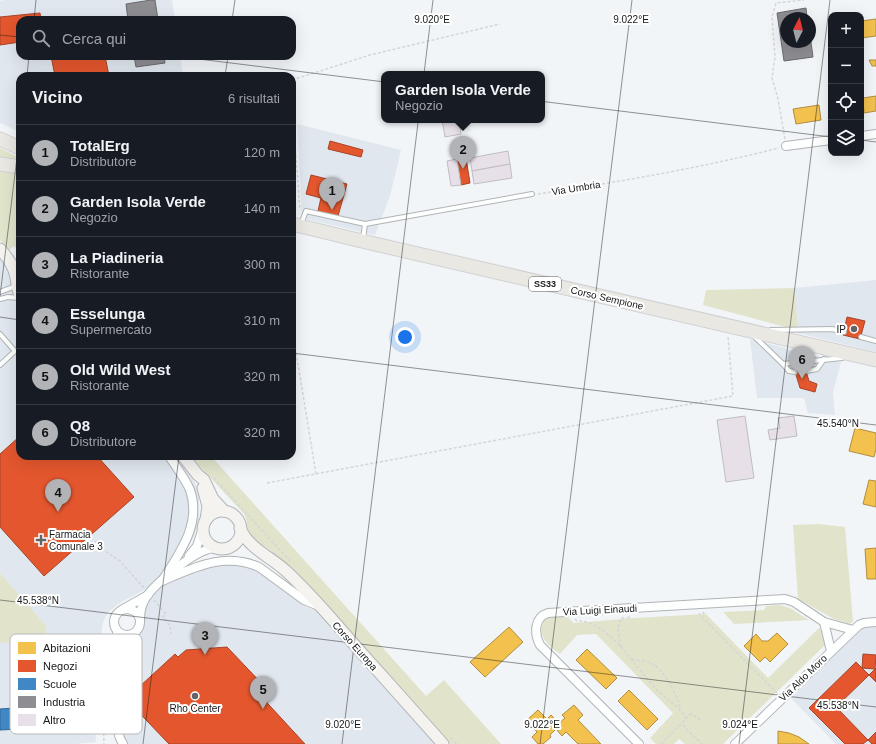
<!DOCTYPE html>
<html lang="it">
<head>
<meta charset="utf-8">
<style>
	body { margin:0; font-family:Helvetica,sans-serif; background:#242831; color:#f1f3f6 }
	.controls { position:absolute; right:12px; top:12px; display:grid; overflow:hidden; border-radius:8px; box-shadow:0 4px 16px #0002 }
	.controls button { width:36px; height:36px; display:grid; place-items:center; padding:0; border:0; border-bottom:1px solid #363941; background:#171b24; color:#f1f3f6; font:20px sans-serif }
	.compass { position:absolute; left:780px; top:12px; width:36px; height:36px; border-radius:50%; background:#171b24; box-shadow:0 4px 16px #0002; rotate:7deg }
	.you { position:absolute; left:405px; top:337px; width:14px; height:14px; margin:-10px; border:3px solid #fff; border-radius:50%; background:#1a73e8; box-shadow:0 0 0 6px #1a73e833 }
	.badge { display:grid; place-items:center; width:26px; height:26px; border-radius:50%; background:#b1b3b6; color:#111; font-size:13px; font-weight:700 }
	.pin { position:absolute; translate:-50% -33px; filter:drop-shadow(0 1px 2px #0008) }
	.pin::after { content:''; position:absolute; top:21px; width:14px; height:12px; background:inherit; clip-path:polygon(0 0,100% 0,50% 100%) }
	.popup { position:absolute; left:381px; top:71px; width:164px; height:52px; box-sizing:border-box; display:grid; place-content:center; border-radius:8px; background:#171b24; filter:drop-shadow(0 1px 3px #0005); font-size:13px; white-space:nowrap; color:#9ea1a6 }
	.popup b { font-size:15px; color:#f1f3f6 }
	.popup::after { content:''; position:absolute; left:50%; top:100%; margin-left:-8px; border:8px solid transparent; border-top-color:#171b24 }
	.list { margin:0; padding:0; list-style:none }
	h2 { display:flex; justify-content:space-between; align-items:center; height:52px; margin:0; padding:0 16px; font-size:17px }
	h2 small { font-size:13px; font-weight:400; color:#9ea1a6 }
	.list li { display:grid; grid-template-columns:26px 1fr auto; gap:12px; align-items:center; box-sizing:border-box; height:56px; padding:0 16px; border-top:1px solid #363941 }
	.list b { display:block; font-size:15px; white-space:nowrap }
	.list p { margin:0; font-size:13px; white-space:nowrap; color:#9ea1a6 }
	.list em { font-size:13px; font-style:normal; color:#9ea1a6 }
	.icon { flex:none; width:22px; height:22px; fill:none; stroke:currentColor; stroke-width:2; stroke-linecap:round; stroke-linejoin:round }
	.map { position:relative; flex:none; width:876px; height:744px; overflow:hidden }
	.search { position:absolute; background:#171b24; box-shadow:0 4px 16px #0002; left:16px; top:16px; width:280px; height:44px; display:flex; align-items:center; gap:10px; box-sizing:border-box; padding:0 14px; border-radius:12px; color:#9ea1a6; font-size:15px }
	.panel { position:absolute; background:#171b24; box-shadow:0 4px 16px #0002; left:16px; top:72px; width:280px; height:388px; border-radius:12px }
	.map>svg:first-child { display:block }
</style>
</head>
<body>
<div class="map">
<svg width="876" height="744" viewBox="0 0 876 744">
	<rect width="100%" height="100%" fill="#f2f5f8"/>
	<g fill="#e0e7ee">
		<path d="M5,0H172L175,20H20V56H180L183,76H20V132L0,123V1Z"/>
		<path d="M297,124L401,150L390,196L375,235L302,218Z"/>
		<path d="M0,259L20,282V456H176L192,477L199,491V520L194,536L184,554L148,588L121,602L108,612L103,622L101,636L89,637L96,742L75,744H0V643L47,640L46,626L0,573Z"/>
		<path d="M876,280V352L798,333L794,288Z"/>
		<path d="M750,339L841,362L833,393L835,415L808,413L804,398H757Z"/>
		<path d="M215,563L250,565L306,607L321,612L437,744H124L119,730L123,661L128,644L139,629L145,602L163,582Z"/>
		<path d="M876,626V744H836L791,698L863,627Z"/>
	</g>
	<g fill="#e1e4cb">
		<path d="M0,148L20,158V165L0,161Z"/>
		<path d="M0,168L20,171V252L14,246L9,250L0,240Z"/>
		<path d="M794,288L798,328H789L703,305L706,290Z"/>
		<path d="M190,456H211L426,696L444,680L501,744H450L301,578L270,550L255,541L248,529L245,515Z"/>
		<path d="M819,524L845,527L853,621L850,624L834,619L798,599L793,525Z"/>
		<path d="M0,573L46,626L47,640L0,643Z"/>
		<path d="M780,605L790,608L809,620L734,624L723,612L764,610L766,606Z"/>
		<path d="M706,614L768,678L819,628L823,633L826,644L723,744H685L679,739L674,744H656L650,738L673,713L596,634L577,635L560,654C546,643 535,636 546,617L566,616L574,623L634,618Z"/>
	</g>
	<g fill="#f2c14e" stroke="#b08e3e">
		<path d="M876,19V36L861,38V21Z"/>
		<path d="M869,60H876V66H872Z"/>
		<path d="M876,96V111L864,113L863,98Z"/>
		<path d="M819,105L821,120L796,124L793,109Z"/>
		<path d="M855,428L876,433V449L874,457L849,451Z"/>
		<path d="M869,480L876,481V507L863,504Z"/>
		<path d="M876,548V579H867L865,549Z"/>
		<path d="M509,627L523,642L485,677L470,662Z"/>
		<path d="M777,633L788,644L770,662L765,657L760,662L744,646L756,634L762,641H768Z"/>
		<path d="M587,649L617,678L606,689L576,660Z"/>
		<path d="M629,690L658,719L647,730L618,701Z"/>
		<path d="M574,705L583,715L578,720L601,744H578L566,732L562,736L556,729L550,735L551,737L543,744H538L532,737L537,732L527,720L538,710L547,719L551,715L559,723L565,718L562,715Z"/>
		<path d="M778,731L789,733L799,737L809,744H778Z"/>
	</g>
	<g fill="#e4572e" stroke="#a64428">
		<path d="M40,13L41,20H20V42L0,45V17Z"/>
		<path d="M51,56H105L109,76H55Z"/>
		<path d="M330,141L363,150L361,157L328,149Z"/>
		<path d="M466,158L470,183L461,185L457,159Z"/>
		<path d="M311,175L347,184L338,216L318,211L321,198L306,194Z"/>
		<path d="M847,317L865,321L860,339L843,335Z"/>
		<path d="M791,358H802L809,381L817,384L815,392L800,388Z"/>
		<path d="M20,436V456H97L134,497L44,576L0,527V454Z"/>
		<path d="M227,647L265,687L258,693L305,744H169L126,699L175,654L178,657L186,650Z"/>
		<path d="M863,654L876,655L875,669L862,668Z"/>
		<path d="M856,662L869,675L836,707L868,740L863,744H845L809,708Z"/>
		<path d="M876,668V682L869,675Z"/>
		<path d="M876,732V744H872L868,740Z"/>
	</g>
	<path fill="#3f88c5" stroke="#326691" d="M77,670L78,692L47,693L48,706L62,705L63,726L48,727V730H37V728L0,730V709L29,707V702H32V698H36L34,672Z"/>
	<g fill="#8d8d92" stroke="#696a6e">
		<path d="M151,0H155L158,20H128L126,4Z"/>
		<path d="M806,8L807,18H786V42H810V35L813,57L784,61L777,13Z"/>
		<path d="M134,56H164L165,63L136,67Z"/>
	</g>
	<g fill="#e8e0e9" stroke="#bebec0">
		<path d="M442,120H459L461,134L445,137Z"/>
		<path d="M508,151L510,164L472,171L470,158Z"/>
		<path d="M457,159L461,185L451,186L447,161Z"/>
		<path d="M510,164L512,178L474,184L472,171Z"/>
		<path d="M745,416L754,478L726,482L717,420Z"/>
		<path d="M794,416L797,436L770,440L768,430L780,428L778,418Z"/>
	</g>
	<g fill="none" stroke-linecap="round" stroke-linejoin="round">
		<g stroke="#b1b4b5" stroke-width="6">
			<g id="service">
				<path d="M301,224L306,211L365,224L532,194"/>
				<path d="M363,239L365,224"/>
				<path d="M0,292L16,286"/>
				<path d="M0,299L8,297L19,298"/>
				<path d="M771,330L832,329L844,332"/>
				<path d="M0,334L14,350V352L0,365"/>
				<path d="M755,337L783,364L792,363"/>
				<path d="M861,337L876,341"/>
				<path d="M803,362L842,358"/>
				<path d="M783,364L789,371L795,372"/>
				<path d="M806,371L817,369L824,359"/>
			</g>
		</g>
		<g stroke="#b1b4b5" stroke-width="10">
			<g id="minor">
				<path d="M861,136L876,134"/>
				<path d="M786,146L831,140"/>
				<path d="M189,556L197,546L203,528"/>
				<path d="M162,581C195,567 224,552 259,567L304,600L321,607"/>
				<path d="M162,581C179,554 202,524 190,490C185,478 176,467 169,456"/>
				<circle cx="127" cy="622" r="13"/>
				<path d="M123,609L148,595"/>
				<path d="M140,620C140,613 141,607 144,601C151,586 189,556 206,550C210,548 214,548 218,548"/>
				<path d="M824,622L831,651"/>
				<path d="M117,632C120,642 122,651 122,662C120,684 110,725 123,744"/>
				<path d="M639,744L540,645C534,634 534,617 548,613L785,599L794,602L824,622L853,630"/>
				<path d="M735,744L859,625L864,623L876,622"/>
			</g>
		</g>
		<g stroke="#b1b4b5" stroke-width="13">
			<g id="secondary">
				<path d="M0,249C10,260 16,270 17,284"/>
				<path d="M20,277L17,286L20,296"/>
				<path d="M183,456L198,475L204,480L213,499L224,511"/>
				<path d="M203,488L208,506L206,520"/>
				<circle cx="222" cy="530" r="19"/>
				<path d="M240,528C248,548 271,557 286,571C310,593 331,618 352,642C382,676 413,710 443,744"/>
			</g>
		</g>
		<g stroke="#d0d1d3" stroke-width="15">
			<g id="primary">
				<path d="M0,139L20,148"/>
				<path d="M0,164L20,167"/>
				<path d="M292,224L362,241L876,360"/>
			</g>
		</g>
		<g stroke="#d4d5d6" stroke-width="1.5" stroke-dasharray="3 2" stroke-linecap="butt">
			<path d="M292,80L370,55L500,24"/>
			<path d="M292,105L300,210"/>
			<path d="M785,139L778,99L772,78L775,57L772,17L776,3L804,0"/>
			<path d="M538,194C619,182 700,168 779,148"/>
			<path d="M292,328L316,474"/>
			<path d="M214,478L290,561"/>
			<path d="M267,483L733,396L728,336"/>
			<path d="M95,541L101,548L120,561L144,588"/>
			<path d="M154,600L166,614L163,617L170,626L171,634"/>
			<path d="M703,612L704,613L699,614L777,693"/>
			<path d="M575,619L577,621C609,620 637,670 657,690C668,701 677,704 686,718"/>
			<path d="M621,647L618,629L621,618H630L629,616"/>
			<path d="M632,660C638,660 645,661 651,663C664,669 677,695 680,708"/>
			<path d="M94,712L108,713"/>
			<path d="M103,713L104,744"/>
			<path d="M700,720L692,714L689,715L683,722L685,728L702,744"/>
			<path d="M451,738L457,744"/>
			<path d="M661,744L683,722"/>
		</g>
		<use href="#service" stroke="#fdfefe" stroke-width="4"/>
		<use href="#minor" stroke="#fdfefe" stroke-width="8"/>
		<use href="#secondary" stroke="#f4f3f0" stroke-width="11"/>
		<use href="#primary" stroke="#eae8e3" stroke-width="13"/>
	</g>
	<path fill="none" stroke="#151719" stroke-width="1" stroke-opacity="0.45" d="M34,20L36,0M232,20L235,0M0,35L20,37M174,56L831,137M27,76L29,56M225,76L228,56M861,140L876,142M0,296L20,133M0,317L20,320M292,353L876,425M0,600L876,707M143,744L179,456M342,744L433,0M540,744L632,0M739,744L830,0"/>
	<g fill="#626567" stroke="#fff" stroke-width="1.5">
		<circle cx="854" cy="329" r="4"/>
		<path d="M39 534h4v4h4v4h-4v4h-4v-4h-4v-4h4z"/>
		<circle cx="195" cy="696" r="4"/>
	</g>
	<g text-anchor="middle" dominant-baseline="central" stroke-width="4" stroke-linejoin="round" paint-order="stroke">
		<rect fill="#fff" stroke="#5b5d5e" stroke-width="1" x="529" y="277" width="32" height="14" rx="3"/>
		<g font-size="9" font-weight="bold" fill="#151719">
			<text x="545" y="284">SS33</text>
		</g>
		<g font-size="10" fill="#151719" stroke="#fff">
			<text transform="translate(576 188) rotate(-9)">Via Umbria</text>
			<text transform="translate(607 298) rotate(13)">Corso Sempione</text>
			<text transform="translate(600 610) rotate(-3)">Via Luigi Einaudi</text>
			<text transform="translate(355 646) rotate(48)">Corso Europa</text>
			<text transform="translate(803 678) rotate(-44)">Via Aldo Moro</text>
		</g>
		<g font-size="10" fill="#151719" stroke="#fff" text-anchor="end">
			<text x="846" y="329">IP</text>
			<text x="49" y="534" text-anchor="start">Farmacia<tspan x="49" dy="12">Comunale 3</tspan></text>
			<text x="195" y="708" text-anchor="middle">Rho Center</text>
		</g>
	</g>
	<rect x="10" y="634" width="132" height="100" rx="6" fill="#fff" stroke="#b9b9ba" stroke-width="1"/>
	<rect x="18" y="642" width="18" height="12" fill="#f2c14e"/>
	<rect x="18" y="660" width="18" height="12" fill="#e4572e"/>
	<rect x="18" y="678" width="18" height="12" fill="#3f88c5"/>
	<rect x="18" y="696" width="18" height="12" fill="#8d8d92"/>
	<rect x="18" y="714" width="18" height="12" fill="#e8e0e9"/>
	<g font-size="11" fill="#151719">
		<text x="43" y="652">Abitazioni</text>
		<text x="43" y="670">Negozi</text>
		<text x="43" y="688">Scuole</text>
		<text x="43" y="706">Industria</text>
		<text x="43" y="724">Altro</text>
	</g>
	<g font-size="10" text-anchor="middle" fill="#151719" stroke="#fff" stroke-width="4" stroke-linejoin="round" paint-order="stroke">
		<text x="432" y="23">9.020°E</text>
		<text x="631" y="23">9.022°E</text>
		<text x="838" y="427">45.540°N</text>
		<text x="38" y="604">45.538°N</text>
		<text x="838" y="709">45.538°N</text>
		<text x="343" y="728">9.020°E</text>
		<text x="542" y="728">9.022°E</text>
		<text x="740" y="728">9.024°E</text>
	</g>
</svg>
<div class="controls">
<button>+</button>
<button>−</button>
<button><svg class="icon" aria-label="locate" viewBox="0 0 24 24"><circle cx="12" cy="12" r="6"/><path d="M12 2v4M12 18v4M2 12h4M18 12h4"/></svg></button>
<button><svg class="icon" aria-label="layers" viewBox="0 0 24 24"><path d="M12 4l9 5-9 5-9-5zM3 14l9 5 9-5"/></svg></button>
</div>
<svg class="compass" viewBox="-18 -18 36 36"><path d="M0-13l5 13h-10z" fill="#e53935"/><path d="M0 13l5-13h-10z" fill="#9ea1a6"/></svg>
<div class="you"></div>
<div class="pin badge" style="left:332px;top:210px">1</div>
<div class="pin badge" style="left:463px;top:169px">2</div>
<div class="popup"><b>Garden Isola Verde</b>Negozio</div>
<div class="pin badge" style="left:205px;top:655px">3</div>
<div class="pin badge" style="left:58px;top:512px">4</div>
<div class="pin badge" style="left:263px;top:709px">5</div>
<div class="pin badge" style="left:802px;top:379px">6</div>
<div class="search"><svg class="icon" aria-label="search" viewBox="0 0 24 24"><circle cx="10" cy="10" r="6"/><path d="M15 15l6 6"/></svg>Cerca qui</div>
<section class="panel">
<h2>Vicino<small>6 risultati</small></h2>
<ul class="list">
<li><span class="badge">1</span><div><b>TotalErg</b><p>Distributore</p></div><em>120 m</em></li>
<li><span class="badge">2</span><div><b>Garden Isola Verde</b><p>Negozio</p></div><em>140 m</em></li>
<li><span class="badge">3</span><div><b>La Piadineria</b><p>Ristorante</p></div><em>300 m</em></li>
<li><span class="badge">4</span><div><b>Esselunga</b><p>Supermercato</p></div><em>310 m</em></li>
<li><span class="badge">5</span><div><b>Old Wild West</b><p>Ristorante</p></div><em>320 m</em></li>
<li><span class="badge">6</span><div><b>Q8</b><p>Distributore</p></div><em>320 m</em></li>
</ul>
</section>
</div>
</body>
</html>
